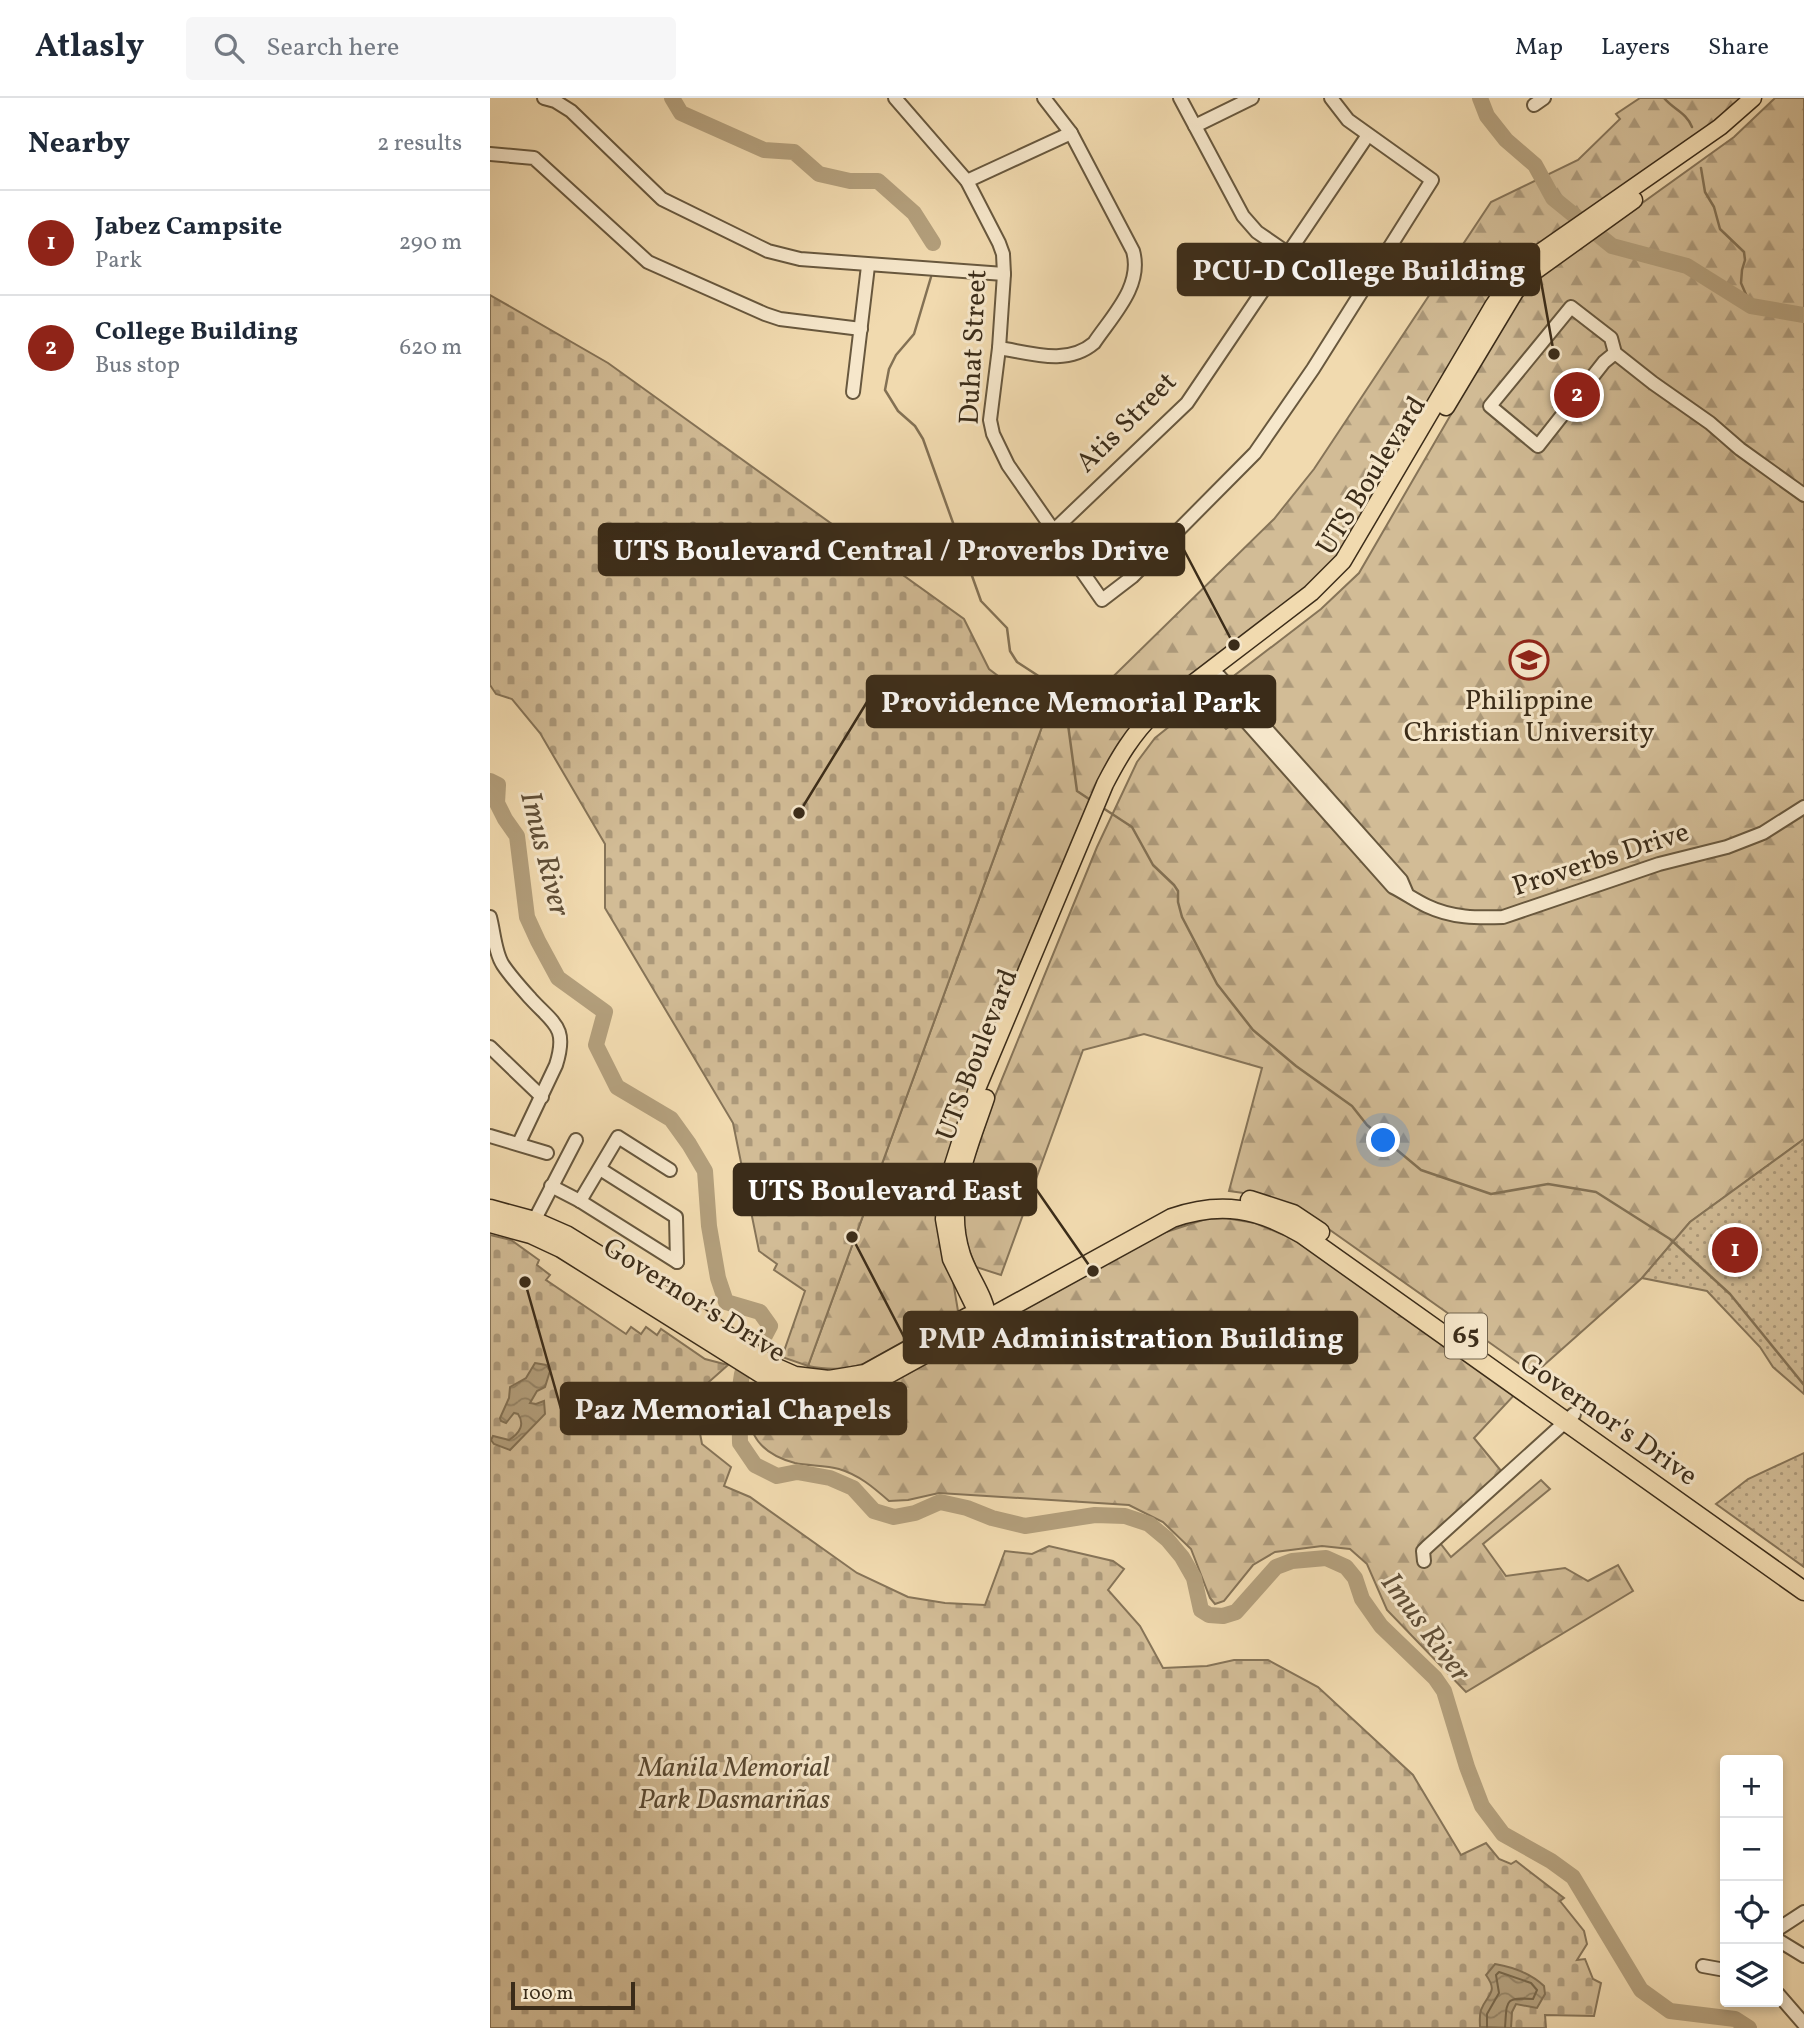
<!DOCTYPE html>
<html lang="en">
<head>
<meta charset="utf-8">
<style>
	body { margin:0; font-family:Vollkorn,serif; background:#f6f6f7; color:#1f2937 }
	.controls { position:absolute; right:21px; bottom:21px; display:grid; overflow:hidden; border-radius:7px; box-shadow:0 4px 10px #0003 }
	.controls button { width:63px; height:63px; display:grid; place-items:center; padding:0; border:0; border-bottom:2px solid #e0e1e3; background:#fff; color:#1f2937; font:35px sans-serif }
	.scale { position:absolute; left:21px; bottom:18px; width:124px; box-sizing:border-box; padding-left:7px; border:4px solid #3b2c19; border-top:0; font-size:19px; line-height:24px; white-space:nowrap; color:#3b2c19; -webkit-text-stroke:5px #f6e7cb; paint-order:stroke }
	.you { position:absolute; left:894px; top:1043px; width:24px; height:24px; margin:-18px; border:5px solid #fff; border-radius:50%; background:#1a73e8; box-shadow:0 0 0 10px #1a73e833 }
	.badge { display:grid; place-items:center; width:46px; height:46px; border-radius:50%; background:#8f2418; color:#fff; font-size:23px; font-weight:700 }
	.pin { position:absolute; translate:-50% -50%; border:4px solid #fff; box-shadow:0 2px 7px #0006 }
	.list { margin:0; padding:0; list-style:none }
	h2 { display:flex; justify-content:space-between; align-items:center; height:91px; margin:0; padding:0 28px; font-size:30px }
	h2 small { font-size:23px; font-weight:400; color:#747a83 }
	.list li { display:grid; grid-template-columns:46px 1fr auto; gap:21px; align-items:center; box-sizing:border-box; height:105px; padding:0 28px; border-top:2px solid #e0e1e3 }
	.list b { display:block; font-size:26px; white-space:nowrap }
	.list p { margin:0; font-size:23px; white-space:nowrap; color:#747a83 }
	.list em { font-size:23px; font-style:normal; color:#747a83 }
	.icon { flex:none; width:38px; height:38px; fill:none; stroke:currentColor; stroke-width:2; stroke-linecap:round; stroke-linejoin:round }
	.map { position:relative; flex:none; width:1314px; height:1930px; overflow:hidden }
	header { display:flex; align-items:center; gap:42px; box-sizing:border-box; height:98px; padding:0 35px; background:#fff; border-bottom:2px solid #e0e1e3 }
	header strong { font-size:33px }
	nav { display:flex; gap:38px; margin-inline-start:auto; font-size:24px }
	.search { width:490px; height:63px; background:#f6f6f7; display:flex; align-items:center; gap:18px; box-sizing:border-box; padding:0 24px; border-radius:7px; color:#747a83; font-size:26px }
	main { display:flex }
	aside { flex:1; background:#fff }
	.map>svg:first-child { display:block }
</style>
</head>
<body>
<header>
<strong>Atlasly</strong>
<div class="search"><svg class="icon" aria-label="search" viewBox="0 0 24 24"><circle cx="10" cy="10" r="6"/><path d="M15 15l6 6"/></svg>Search here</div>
<nav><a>Map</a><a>Layers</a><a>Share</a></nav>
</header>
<main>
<aside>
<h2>Nearby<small>2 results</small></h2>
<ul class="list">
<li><span class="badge">1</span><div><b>Jabez Campsite</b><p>Park</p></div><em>290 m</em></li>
<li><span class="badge">2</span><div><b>College Building</b><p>Bus stop</p></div><em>620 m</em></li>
</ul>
</aside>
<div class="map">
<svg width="1314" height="1930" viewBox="0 0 1314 1930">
	<defs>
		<pattern id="forest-firs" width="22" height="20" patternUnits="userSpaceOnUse" patternTransform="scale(1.75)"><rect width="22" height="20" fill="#d2bc96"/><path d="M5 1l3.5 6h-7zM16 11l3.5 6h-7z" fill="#ac997a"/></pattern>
		<pattern id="cemetery-stones" width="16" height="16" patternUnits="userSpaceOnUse" patternTransform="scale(1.75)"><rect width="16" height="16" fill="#d2bc96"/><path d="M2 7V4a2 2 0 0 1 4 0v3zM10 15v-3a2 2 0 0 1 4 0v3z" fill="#ac997a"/></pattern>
		<pattern id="park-dots" width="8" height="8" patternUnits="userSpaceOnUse" patternTransform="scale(1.75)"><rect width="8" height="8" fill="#d2bc96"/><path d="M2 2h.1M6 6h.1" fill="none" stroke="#ac997a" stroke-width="1.8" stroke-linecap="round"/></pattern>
		<pattern id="water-waves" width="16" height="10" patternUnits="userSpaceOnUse" patternTransform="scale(1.75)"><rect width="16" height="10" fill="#b39f7c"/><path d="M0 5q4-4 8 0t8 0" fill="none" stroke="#938265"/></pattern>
	</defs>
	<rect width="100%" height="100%" fill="#f1daaf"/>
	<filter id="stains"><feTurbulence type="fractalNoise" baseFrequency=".00286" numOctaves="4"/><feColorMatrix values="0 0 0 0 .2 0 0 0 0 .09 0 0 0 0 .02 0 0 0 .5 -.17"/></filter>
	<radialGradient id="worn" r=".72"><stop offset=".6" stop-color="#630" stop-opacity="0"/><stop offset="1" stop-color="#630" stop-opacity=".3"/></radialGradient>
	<g fill="url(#forest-firs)" stroke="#867458" stroke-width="2">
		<path d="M1150,0H1254L1221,27L1079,126L854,450L833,476L659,610C636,633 623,655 609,684L449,1088V1136L453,1159L463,1183L468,1213L373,1266C353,1272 338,1272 318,1268L557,615L588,613L784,421L824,371L1001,104L1088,62L1130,21L1126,16Z"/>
		<path d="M1285,0H1314V1041L1200,1124L1152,1180L1044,1276L823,1120C793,1102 772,1097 739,1093L772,970L654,936L593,952L511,1177L486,1169L479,1152L474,1132L473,1108L480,1072L505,998L607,749L647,664L665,640L711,603L736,631L768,607L745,577L831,511L869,475L1018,218L1033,197L1052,177L1244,39Z"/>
		<path d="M735,1120L765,1125L808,1143L1028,1293L984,1340L1012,1374L944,1437L961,1459L1051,1382L1060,1391L993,1446L1016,1478L1075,1470L1098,1483L1128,1467L1143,1493L976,1594L897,1512L877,1466L860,1451L832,1448L785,1454L763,1467L734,1503L725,1506L720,1500L701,1451L673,1424L639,1407L449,1395L418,1402L399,1403C383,1389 369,1377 349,1371C335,1367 319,1368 305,1365C264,1354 250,1327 266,1287C308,1303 338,1313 381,1296L673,1135L716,1121Z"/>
	</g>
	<g fill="url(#cemetery-stones)" stroke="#867458" stroke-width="2">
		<path d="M0,197L118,265L474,521L499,571L557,615L318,1268L292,1259L315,1193L284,1172L287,1166L269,1153L243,1025L115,810V746L50,635L22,601L6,596L0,587Z"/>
		<path d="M0,1137L21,1142L49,1162L47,1167L60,1177L56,1182L136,1236L141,1229L151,1236L156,1229L167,1237L171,1231L215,1261L238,1267L203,1298L212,1346L241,1369L234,1388L260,1399L367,1475L418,1499L455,1505L495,1507L515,1453L542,1456L559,1448L623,1463L634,1471L618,1492L650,1528L673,1570L717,1568L744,1562H778L828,1589L923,1677L971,1757L996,1745L1009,1761L1021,1766L1026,1763L1074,1800L1070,1803L1094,1833L1097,1846L1087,1862L1095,1861L1103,1881L1111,1885L1104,1918L1055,1917L1056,1930H0Z"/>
	</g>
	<g fill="url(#park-dots)" stroke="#867458" stroke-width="2">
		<path d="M1314,1041V1296L1283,1269L1270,1249L1217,1193L1152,1180L1200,1124Z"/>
		<path d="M1314,1355V1469L1226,1406L1258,1381Z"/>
	</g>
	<g fill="url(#water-waves)" stroke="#837154" stroke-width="2">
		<path d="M45,1265L56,1267L60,1273L55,1289L47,1293L40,1305L46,1306L54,1303L55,1316L20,1352L4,1346L1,1342L3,1338L19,1342C30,1335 35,1326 28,1316L24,1315L16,1325L11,1323L10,1320L19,1300L20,1289L36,1280Z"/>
		<path d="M1005,1866C1023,1869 1040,1875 1054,1888L1055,1896L1047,1910L1026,1906L1022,1914L1021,1930L990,1929C990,1924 989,1918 991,1912C997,1896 1009,1895 996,1877Z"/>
	</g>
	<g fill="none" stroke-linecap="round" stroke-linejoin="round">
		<path stroke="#77664a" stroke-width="2" d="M997,1930V1916L1009,1895L1006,1877L1009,1874L1041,1885L1047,1892L1043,1901C1014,1899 1017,1902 1015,1930"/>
		<g stroke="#837154" stroke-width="2.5">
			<path d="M1174,0C1184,12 1196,14 1202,29"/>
			<path d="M1211,70L1215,94L1224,109L1230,131L1254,154L1255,162L1252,172L1251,185L1261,208"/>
			<path d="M441,179L424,236L406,257L399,271L395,292L408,313L425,328L433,341L491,503L517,530L520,553L527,564L547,577L567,597L577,619L587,693L602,703"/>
			<path d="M613,710L642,729L663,767L684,787L688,793V804L692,819L727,886L763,932L806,968L862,1008L877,1027L931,1072L1001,1096L1058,1086L1106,1094L1180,1141L1240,1196L1314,1287"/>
		</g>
		<g stroke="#b39f7c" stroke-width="16">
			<path d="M182,0L191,15L274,52L304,54L329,76L360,83H388L424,115L443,145"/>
			<path d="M990,0L997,18L1016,42L1045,67L1063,100L1122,148L1197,168L1261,208L1314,217"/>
			<path d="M0,683L8,687L7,705L15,721L27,738L37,819L48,843L68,880L115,914L106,947L127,989L181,1021L199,1046L215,1073L219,1128L228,1180L236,1204L270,1214L280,1228L272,1243"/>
			<path d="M252,1276L249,1296L250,1345L265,1367L287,1378L307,1374L340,1380L363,1390L384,1413L404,1419L425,1415L450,1404L477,1410L502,1420L535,1428L605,1417L635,1418L659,1426L677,1441L692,1459L704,1480L711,1512L719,1517L733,1518L746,1514L786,1469L802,1463L836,1460L856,1469L865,1480L872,1501L891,1528L945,1580L954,1593L977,1669L992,1708L1013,1736L1061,1763L1083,1779L1151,1892L1180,1913L1245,1921L1259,1930"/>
		</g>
		<g stroke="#68583e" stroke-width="16">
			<g id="minor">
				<path d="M54,0L65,3L81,13L172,101L278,153L310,161L514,176"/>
				<path d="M405,0L477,83L509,145L513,156L514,176L509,250L500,322L503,336L518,367L612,502L642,479L765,355L823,271L942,82L858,22L841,0"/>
				<path d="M690,0L753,118L767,134L799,156"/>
				<path d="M1044,7L1054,0"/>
				<path d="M705,28L762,0"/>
				<path d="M0,56L44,60L158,164L275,216L290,221L371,231"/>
				<path d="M477,83L581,35"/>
				<path d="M509,250C541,255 577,268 604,245C622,218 653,188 643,153L581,35L554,0"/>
				<path d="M1125,255L1114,264L1048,348L1000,308L1081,209L1121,240L1125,255L1163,285L1220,325L1250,351L1314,397"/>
				<path d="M363,294L378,168"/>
				<path d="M564,432L697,305L878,37"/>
				<path d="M917,796L911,782L729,578L718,575L721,584L903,789C915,795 926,803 937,808C962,820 987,820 1013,819L1169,766L1237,749L1273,735L1314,709"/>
				<path d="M0,819C4,834 5,855 13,867C21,879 32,891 41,901C64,926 78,929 66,967L29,1045"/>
				<path d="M0,949L52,999"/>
				<path d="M0,1038L57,1055"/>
				<path d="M110,1071L186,1119L187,1164"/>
				<path d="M61,1088L90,1103L187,1164"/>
				<path d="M90,1103L128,1039L180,1072"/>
				<path d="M44,1123L86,1042"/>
				<path d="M934,1463L933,1453L937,1449L1084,1316"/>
				<path d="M1288,1831L1314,1814"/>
				<path d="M1288,1842L1314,1858"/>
				<path d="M1213,1868L1235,1872"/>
				<path d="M1288,1896L1314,1926"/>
			</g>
		</g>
		<g stroke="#3b2c19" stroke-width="19">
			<g id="major">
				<path d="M956,309L1025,194L1041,176L1144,102"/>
				<path d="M496,1000C479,1051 454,1102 472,1157C479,1179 496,1198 498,1222"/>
				<path d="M498,1222L487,1214L461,1161L454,1121L456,1089L487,991L615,686C629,659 642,637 664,615L821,495L853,463L1003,208C1017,186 1032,169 1052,153L1230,29L1263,0"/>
			</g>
		</g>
		<g stroke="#3b2c19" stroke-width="21">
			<g id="highway">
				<path d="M760,1102L803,1116L830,1134"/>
				<path d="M0,1111L44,1123L76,1137L220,1226L280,1267L305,1278L339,1282L375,1276L478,1219"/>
				<path d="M0,1125L41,1136L71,1150L294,1290C324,1299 349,1299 378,1287L682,1120C731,1103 768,1110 812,1136L1314,1493"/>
			</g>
		</g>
		<use href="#minor" stroke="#f6e7cb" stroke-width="12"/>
		<use href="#major" stroke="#f1daaf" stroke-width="16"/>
		<use href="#highway" stroke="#f1daaf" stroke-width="18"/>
	</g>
	<defs>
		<g id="university-ring" transform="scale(2.0125)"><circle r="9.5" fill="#f6e7cb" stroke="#8f2418" stroke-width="1.5"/><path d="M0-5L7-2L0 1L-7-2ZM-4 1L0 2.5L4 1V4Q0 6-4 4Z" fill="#8f2418"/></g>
	</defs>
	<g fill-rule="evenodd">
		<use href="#university-ring" x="1039" y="562"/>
	</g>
	<g text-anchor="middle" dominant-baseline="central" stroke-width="6" stroke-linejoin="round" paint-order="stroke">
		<rect fill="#f6e7cb" stroke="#73644e" stroke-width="2" x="955" y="1215.5" width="42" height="45" rx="5"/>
		<g font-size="26" font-weight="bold" fill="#3b2c19">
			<text x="976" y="1238">65</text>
		</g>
		<g font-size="28" fill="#3b2c19" stroke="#f6e7cb">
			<text transform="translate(484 249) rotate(-87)">Duhat Street</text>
			<text transform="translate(637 325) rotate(-45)">Atis Street</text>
			<text transform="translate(882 378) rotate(-58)">UTS Boulevard</text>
			<text transform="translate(1111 762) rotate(-18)">Proverbs Drive</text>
			<text transform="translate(488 957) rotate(-69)">UTS Boulevard</text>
			<text transform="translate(204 1203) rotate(32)">Governor's Drive</text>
			<text transform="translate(1118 1322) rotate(35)">Governor's Drive</text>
		</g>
		<g font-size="28" fill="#3b2c19" stroke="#f6e7cb">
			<text x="1039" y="603">Philippine<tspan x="1039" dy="32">Christian University</tspan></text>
		</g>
		<g font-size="28" font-style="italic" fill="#594932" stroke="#f6e7cb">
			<text x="244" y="1670">Manila Memorial<tspan x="244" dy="32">Park Dasmariñas</tspan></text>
		</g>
		<g font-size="30" font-style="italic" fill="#5f4e37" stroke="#f6e7cb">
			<text transform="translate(54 756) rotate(76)">Imus River</text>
			<text transform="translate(935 1530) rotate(53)">Imus River</text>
		</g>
	</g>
	<path fill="none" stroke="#3b2c19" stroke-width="2.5" d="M1064 256L1049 172M744 547L694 452M309 715L377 604M603 1173L546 1091M362 1139L414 1239M35 1184L71 1311"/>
	<g fill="#3b2c19" stroke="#f6e7cb" stroke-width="2.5">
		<circle cx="1064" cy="256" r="7"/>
		<circle cx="744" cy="547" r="7"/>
		<circle cx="309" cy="715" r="7"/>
		<circle cx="603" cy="1173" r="7"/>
		<circle cx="362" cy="1139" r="7"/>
		<circle cx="35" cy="1184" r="7"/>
	</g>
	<g fill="#3b2c19" stroke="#3b2c19" stroke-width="2.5">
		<rect x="688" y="146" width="361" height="51" rx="7"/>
		<rect x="109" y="426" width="585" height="51" rx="7"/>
		<rect x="377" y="578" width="408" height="51" rx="7"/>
		<rect x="244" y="1066" width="302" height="51" rx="7"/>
		<rect x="414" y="1214" width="453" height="51" rx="7"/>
		<rect x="71" y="1285" width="345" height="51" rx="7"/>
	</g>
	<g font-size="30" text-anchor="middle" font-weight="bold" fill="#fff">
		<text x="869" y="182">PCU-D College Building</text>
		<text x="401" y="462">UTS Boulevard Central / Proverbs Drive</text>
		<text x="581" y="614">Providence Memorial Park</text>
		<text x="395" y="1102">UTS Boulevard East</text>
		<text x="641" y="1250">PMP Administration Building</text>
		<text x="243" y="1321">Paz Memorial Chapels</text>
	</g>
	<rect width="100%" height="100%" filter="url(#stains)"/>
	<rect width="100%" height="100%" fill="url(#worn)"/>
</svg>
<div class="controls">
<button>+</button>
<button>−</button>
<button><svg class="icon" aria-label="locate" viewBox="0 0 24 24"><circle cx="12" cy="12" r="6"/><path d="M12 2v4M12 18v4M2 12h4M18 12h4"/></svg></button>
<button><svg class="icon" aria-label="layers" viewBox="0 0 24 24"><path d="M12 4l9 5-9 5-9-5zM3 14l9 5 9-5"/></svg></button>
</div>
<div class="scale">100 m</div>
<div class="you"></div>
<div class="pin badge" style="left:1245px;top:1152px">1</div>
<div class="pin badge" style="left:1087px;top:297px">2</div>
</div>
</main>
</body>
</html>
